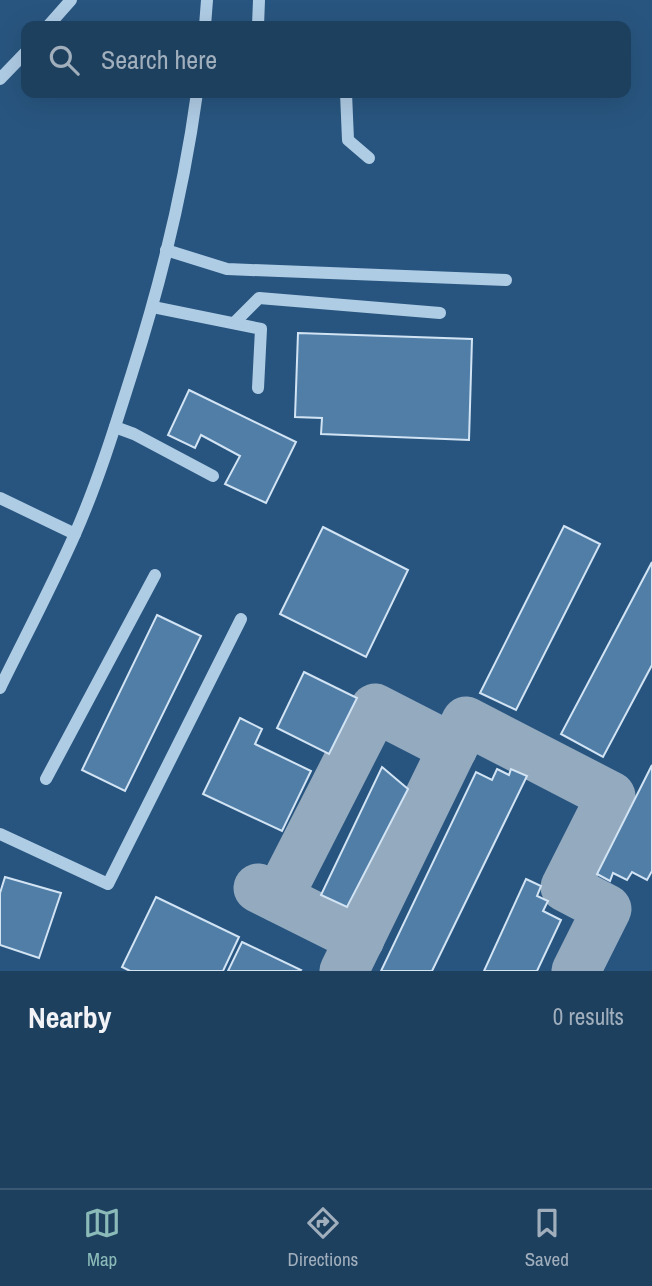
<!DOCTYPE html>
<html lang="en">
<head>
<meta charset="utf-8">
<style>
	body { margin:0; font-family:"Archivo Narrow",sans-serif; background:#2b4b68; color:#f1f3f6 }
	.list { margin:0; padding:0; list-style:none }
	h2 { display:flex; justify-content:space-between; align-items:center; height:91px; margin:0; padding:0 28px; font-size:30px }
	h2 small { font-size:23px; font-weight:400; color:#a1afbd }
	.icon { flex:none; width:38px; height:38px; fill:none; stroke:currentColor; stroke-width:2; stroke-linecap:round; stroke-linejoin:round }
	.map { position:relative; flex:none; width:652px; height:971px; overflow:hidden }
	.search { position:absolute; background:#1e405f; box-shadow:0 7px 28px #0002; left:21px; right:21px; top:21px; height:77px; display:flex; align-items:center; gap:18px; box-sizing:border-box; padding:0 24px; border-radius:14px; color:#a1afbd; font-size:26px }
	.sheet { height:217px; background:#1e405f }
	nav { display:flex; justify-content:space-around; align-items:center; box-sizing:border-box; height:98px; border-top:2px solid #3c5974; background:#1e405f; font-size:19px; color:#a1afbd }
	nav a { display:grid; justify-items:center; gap:4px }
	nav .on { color:#8bbbb9 }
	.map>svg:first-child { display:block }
</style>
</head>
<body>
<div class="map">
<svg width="652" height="971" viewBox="0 0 652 971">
	<rect width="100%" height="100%" fill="#28557f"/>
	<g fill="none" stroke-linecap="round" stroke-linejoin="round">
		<g stroke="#94aabf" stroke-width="49">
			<path d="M258,888L360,939"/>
			<path d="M278,898L375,708L453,748"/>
			<path d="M344,971L466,721L611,796L565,887L607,909L576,971"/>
		</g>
	</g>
	<g fill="#517ea7" stroke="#d2e4f4" stroke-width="2">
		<path d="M298,333L472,339L469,440L321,434L322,418L295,417Z"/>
		<path d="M189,390L296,442L266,503L225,484L240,456L201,435L195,448L168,435Z"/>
		<path d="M564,526L600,544L516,710L480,693Z"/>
		<path d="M323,527L408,570L366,657L280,614Z"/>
		<path d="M652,562V665L603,757L561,734Z"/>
		<path d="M157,615L201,636L125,791L82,770Z"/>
		<path d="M304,672L357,698L329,754L277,728Z"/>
		<path d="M240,718L262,729L255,744L311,771L282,831L203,794Z"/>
		<path d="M652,765V871L647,880L632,872L627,880L613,873L610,881L597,874Z"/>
		<path d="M382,767L408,789L347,907L321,895Z"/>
		<path d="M497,769L509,775L511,769L527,776L432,971H381L476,772L492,780Z"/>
		<path d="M5,877L61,893L39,958L0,945V893Z"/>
		<path d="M526,879L541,886L537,896L548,901L543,911L561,920L537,971H484Z"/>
		<path d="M156,897L239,937L223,971H130L122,967Z"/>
		<path d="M242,942L301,970L300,971H228Z"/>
	</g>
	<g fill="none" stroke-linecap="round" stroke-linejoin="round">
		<g stroke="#afcce5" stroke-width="12">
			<path d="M48,26L71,0"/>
			<path d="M205,26L207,0"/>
			<path d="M258,26L259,0"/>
			<path d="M0,79L26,52"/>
			<path d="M346,93L348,140L369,158"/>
			<path d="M166,250L227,269L506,280"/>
			<path d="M153,307L261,329L258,388"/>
			<path d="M234,323L259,298L440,313"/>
			<path d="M115,427L134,434L213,476"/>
			<path d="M0,498L75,534"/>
			<path d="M0,688C25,637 52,586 75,534C98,482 115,427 132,373C161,282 184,188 197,93"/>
			<path d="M46,779L155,575"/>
			<path d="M0,834L108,884L241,619"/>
		</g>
	</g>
</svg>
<div class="search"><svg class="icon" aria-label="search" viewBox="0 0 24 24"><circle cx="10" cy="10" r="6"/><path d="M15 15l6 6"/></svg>Search here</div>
</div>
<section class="sheet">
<h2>Nearby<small>0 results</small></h2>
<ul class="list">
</ul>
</section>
<nav>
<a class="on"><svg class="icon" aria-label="map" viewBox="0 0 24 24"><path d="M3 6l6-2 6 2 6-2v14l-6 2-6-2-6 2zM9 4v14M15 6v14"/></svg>Map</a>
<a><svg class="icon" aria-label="directions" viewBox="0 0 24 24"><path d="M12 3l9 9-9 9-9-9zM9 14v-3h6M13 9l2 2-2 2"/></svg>Directions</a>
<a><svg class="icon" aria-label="saved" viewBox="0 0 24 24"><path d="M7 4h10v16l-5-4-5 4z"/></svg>Saved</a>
</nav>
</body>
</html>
